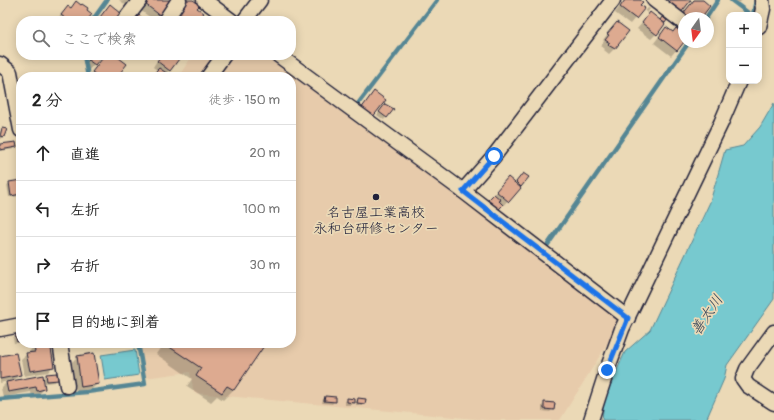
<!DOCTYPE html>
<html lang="ja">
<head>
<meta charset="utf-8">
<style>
	body { margin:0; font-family:Pangolin,"Klee One",sans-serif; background:#f6f6f6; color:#222 }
	.controls { position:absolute; right:12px; top:12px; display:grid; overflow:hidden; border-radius:8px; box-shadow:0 2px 10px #0003 }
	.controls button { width:36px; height:36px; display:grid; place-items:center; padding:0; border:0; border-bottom:1px solid #e0e0e0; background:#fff; color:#222; font:20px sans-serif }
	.compass { position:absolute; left:678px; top:12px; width:36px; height:36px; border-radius:50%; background:#fff; box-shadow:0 2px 10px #0003; rotate:194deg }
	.stop { position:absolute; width:12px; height:12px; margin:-9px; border:3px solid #1a73e8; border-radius:50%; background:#fff }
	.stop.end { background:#1a73e8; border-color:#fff; box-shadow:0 1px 4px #0008 }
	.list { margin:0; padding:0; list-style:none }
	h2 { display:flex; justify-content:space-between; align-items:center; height:52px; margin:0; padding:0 16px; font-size:17px }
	h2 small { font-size:13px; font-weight:400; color:#767676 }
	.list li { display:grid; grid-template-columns:26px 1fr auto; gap:12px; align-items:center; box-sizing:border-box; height:56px; padding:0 16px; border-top:1px solid #e0e0e0 }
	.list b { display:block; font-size:15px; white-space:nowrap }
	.list em { font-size:13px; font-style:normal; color:#767676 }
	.icon { flex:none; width:22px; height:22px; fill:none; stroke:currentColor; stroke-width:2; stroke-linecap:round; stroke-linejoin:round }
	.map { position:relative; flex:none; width:774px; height:420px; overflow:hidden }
	.search { position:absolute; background:#fff; box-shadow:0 2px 10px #0003; left:16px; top:16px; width:280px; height:44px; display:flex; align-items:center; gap:10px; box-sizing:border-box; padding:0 14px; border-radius:16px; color:#767676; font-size:15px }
	.panel { position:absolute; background:#fff; box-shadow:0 2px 10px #0003; left:16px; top:72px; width:280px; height:276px; border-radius:16px }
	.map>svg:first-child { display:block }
</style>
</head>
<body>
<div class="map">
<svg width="774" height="420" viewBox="0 0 774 420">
	<rect width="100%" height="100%" fill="#ebd9b6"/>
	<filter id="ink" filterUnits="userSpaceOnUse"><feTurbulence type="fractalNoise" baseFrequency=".025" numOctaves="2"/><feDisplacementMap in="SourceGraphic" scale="8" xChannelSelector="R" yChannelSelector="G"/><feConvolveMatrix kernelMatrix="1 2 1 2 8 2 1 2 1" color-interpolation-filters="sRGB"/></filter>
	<g filter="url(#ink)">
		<path fill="#e7cbab" d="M193,55H270L623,318L619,325L560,420H487L194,393L190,372L144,378L138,343H291V77H178Z"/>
		<g fill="#77c9cf" stroke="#558694">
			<path d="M774,103V299L727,365L724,379L706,420H602L604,400L625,352L650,330L710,202L725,150L743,146L760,127Z"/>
			<path d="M135,350L139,375L105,380L101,355Z"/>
		</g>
		<g fill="#0003">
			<path d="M119,0H133L127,6Z"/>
			<path d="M147,0H172L155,21L140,10Z"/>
			<path d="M186,0H192L196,8L197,21H177L172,17Z"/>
			<path d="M625,0H638L639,5L635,18L630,24L615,13Z"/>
			<path d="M730,0H742L737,5Z"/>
			<path d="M76,3L86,21L56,20L68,7L70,9Z"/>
			<path d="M648,8L650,9L647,13L645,11Z"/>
			<path d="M650,14L660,21L662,18L665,20L656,34L651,39L637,29Z"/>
			<path d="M612,28L628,31L614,49L609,54L604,50L605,49L601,46L604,41L603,40Z"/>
			<path d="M673,33H684V41L671,56L654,43L661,34Z"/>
			<path d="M86,55H101L89,70L84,66L86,63L83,60Z"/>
			<path d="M106,55H113L115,77H88Z"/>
			<path d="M158,55H184L181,58L180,57L166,74L165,77H156L154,75L158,71L153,67L158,59L156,58Z"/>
			<path d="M383,107L386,117L384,120L377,115Z"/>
			<path d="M3,129V137L1,139H0V132Z"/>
			<path d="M0,145L16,147L14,149L0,151Z"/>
			<path d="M521,177L527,178L503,206L501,205H485L503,184H515Z"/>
			<path d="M21,181V196L9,197L7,185L10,183Z"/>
			<path d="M21,334V342L14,343L13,338L16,335Z"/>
			<path d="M164,343H265L233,390L223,400L217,396L211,402L187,386L192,379L156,354Z"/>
			<path d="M34,346L53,366L48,372L24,376L21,359L27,354H29V352Z"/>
			<path d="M0,357L19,375L13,382L42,377L44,389L39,394L32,396L31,392L3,397L1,388L8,381L0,383Z"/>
			<path d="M77,357L97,384L92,389L76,392L72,362Z"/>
			<path d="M47,375L57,379L55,382L45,383L44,378Z"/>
			<path d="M325,397L335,401L332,404L322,403L323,399Z"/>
			<path d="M348,399L354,403L351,405H345V401Z"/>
			<path d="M358,399L364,404L362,406L356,405V402Z"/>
			<path d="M545,403L553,409L550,412L542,411V406Z"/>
		</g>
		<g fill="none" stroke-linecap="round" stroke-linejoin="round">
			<g stroke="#558694" stroke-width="4.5">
				<path d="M731,0L751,15"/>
				<path d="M753,15L756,0"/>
				<path d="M706,18L718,0"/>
				<path d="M92,21L107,0"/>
				<path d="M84,55L88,77"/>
				<path d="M357,105L437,0"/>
				<path d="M544,250L689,42"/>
				<path d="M0,399L87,392L145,384L138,343"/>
			</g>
		</g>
		<g fill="#ddaa90" stroke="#22223b">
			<path d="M147,0H174L161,16L145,4Z"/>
			<path d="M185,0H193L200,5L197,8L204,13L198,21H189L177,11Z"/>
			<path d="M625,0H640L643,2L640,5L645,8L636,19L620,7Z"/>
			<path d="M670,0H691L680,14L668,3Z"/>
			<path d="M694,0H703L710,6L701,18H691L689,16L688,18L682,15Z"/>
			<path d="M76,1L81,5L82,4L88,8L87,10L92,14L87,21H69L61,15L68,6L71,8Z"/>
			<path d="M110,4L122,14L117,21H97Z"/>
			<path d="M650,12L665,24L657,35L642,23Z"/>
			<path d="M139,15L144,20L146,21H134Z"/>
			<path d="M662,17L667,20L665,23L660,20Z"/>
			<path d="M617,22L629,31L615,49L608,45L610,43L605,40L609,35L607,34Z"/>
			<path d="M666,27L673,32L676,28L681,32L682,30L684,32V42L677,51L659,37Z"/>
			<path d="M88,55H103L95,65L88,60L90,57Z"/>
			<path d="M105,55H115L127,64L117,77H111L109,75L108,77H103L101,76L100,77H99L92,72Z"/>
			<path d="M162,55H182L170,71L157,61Z"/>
			<path d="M159,68L168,74L166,77H161L155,72Z"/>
			<path d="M374,91L386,100L372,118L361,109Z"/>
			<path d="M385,104L394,109L387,118L379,112Z"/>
			<path d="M2,128L7,129L4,137L0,136Z"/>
			<path d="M16,142L17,147L0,150V144Z"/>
			<path d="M523,173L529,177L521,187L516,182Z"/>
			<path d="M508,177L521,188L509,202L496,191Z"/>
			<path d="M21,180V194L11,196L9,182Z"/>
			<path d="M494,194L501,200L499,201L503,205L497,211L486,202Z"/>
			<path d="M21,333V341L17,342L15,334Z"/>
			<path d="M50,343L54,367L30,371L26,353L35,352L34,346Z"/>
			<path d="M166,343H266L234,390L227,386L222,393L196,376L201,368L165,344Z"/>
			<path d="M16,353L21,375L0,379V356Z"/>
			<path d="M94,353L99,384L81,387L77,356Z"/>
			<path d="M57,373L59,380L47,381L46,374Z"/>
			<path d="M43,375L45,389L37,391L36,387L8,392L6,382Z"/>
			<path d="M325,396L336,397V402L324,401Z"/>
			<path d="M347,398L355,399V403L347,402Z"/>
			<path d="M358,398L366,399L365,404L357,403Z"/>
			<path d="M544,402L555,403L554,410L544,409Z"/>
		</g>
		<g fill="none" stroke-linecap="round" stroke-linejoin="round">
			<g stroke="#22223b" stroke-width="17">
				<g id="minor">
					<path d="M204,0L232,21"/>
					<path d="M654,0L684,23"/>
					<path d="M124,21L140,0"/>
					<path d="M165,21L179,0"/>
					<path d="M244,21L260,0"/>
					<path d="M759,27L763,9L762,0"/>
					<path d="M278,55L463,191L628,318"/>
					<path d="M0,64L10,72L21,130"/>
					<path d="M208,77L224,55"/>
					<path d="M463,191L494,156L613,0"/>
					<path d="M0,329L21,325"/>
					<path d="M774,332L747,369L743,379L748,386L774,403"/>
					<path d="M60,343L67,386"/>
					<path d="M591,420L607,370L622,329L721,123L739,81"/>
				</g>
			</g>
			<use href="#minor" stroke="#ebd9b6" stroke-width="14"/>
		</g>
	</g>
	<g fill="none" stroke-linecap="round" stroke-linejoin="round" filter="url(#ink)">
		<path stroke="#1a73e8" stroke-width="5" d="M494,156L463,191L628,318L607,370"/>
	</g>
	<circle fill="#22223b" stroke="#ebd9b6" stroke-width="1.5" cx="376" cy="197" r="4"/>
	<g text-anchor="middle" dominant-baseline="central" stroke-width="3.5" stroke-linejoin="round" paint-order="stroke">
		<g font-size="14" fill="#22223b" stroke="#ebd9b6">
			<text x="376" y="212">名古屋工業高校<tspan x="376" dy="16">永和台研修センター</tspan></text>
		</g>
		<g font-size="15" font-style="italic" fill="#334359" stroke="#ebd9b6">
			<text transform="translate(707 315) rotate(-56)">善太川</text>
		</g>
	</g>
</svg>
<div class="controls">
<button>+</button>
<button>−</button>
</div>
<svg class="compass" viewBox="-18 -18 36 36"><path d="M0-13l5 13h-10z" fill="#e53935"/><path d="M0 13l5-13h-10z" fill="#767676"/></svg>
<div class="stop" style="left:494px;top:156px"></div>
<div class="stop end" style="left:607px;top:370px"></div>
<div class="search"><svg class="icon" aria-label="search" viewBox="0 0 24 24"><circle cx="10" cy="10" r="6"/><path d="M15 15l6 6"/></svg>ここで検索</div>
<section class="panel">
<h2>2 分<small>徒歩 · 150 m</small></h2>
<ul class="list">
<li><svg class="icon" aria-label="ahead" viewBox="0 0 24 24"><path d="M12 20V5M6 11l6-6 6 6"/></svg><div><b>直進</b></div><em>20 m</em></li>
<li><svg class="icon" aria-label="left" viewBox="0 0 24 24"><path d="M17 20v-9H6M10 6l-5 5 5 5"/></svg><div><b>左折</b></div><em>100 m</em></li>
<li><svg class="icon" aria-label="right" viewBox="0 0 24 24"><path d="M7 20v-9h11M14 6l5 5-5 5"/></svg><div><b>右折</b></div><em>30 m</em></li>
<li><svg class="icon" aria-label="arrive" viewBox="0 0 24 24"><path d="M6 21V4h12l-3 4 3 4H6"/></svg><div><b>目的地に到着</b></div></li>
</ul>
</section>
</div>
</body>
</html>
